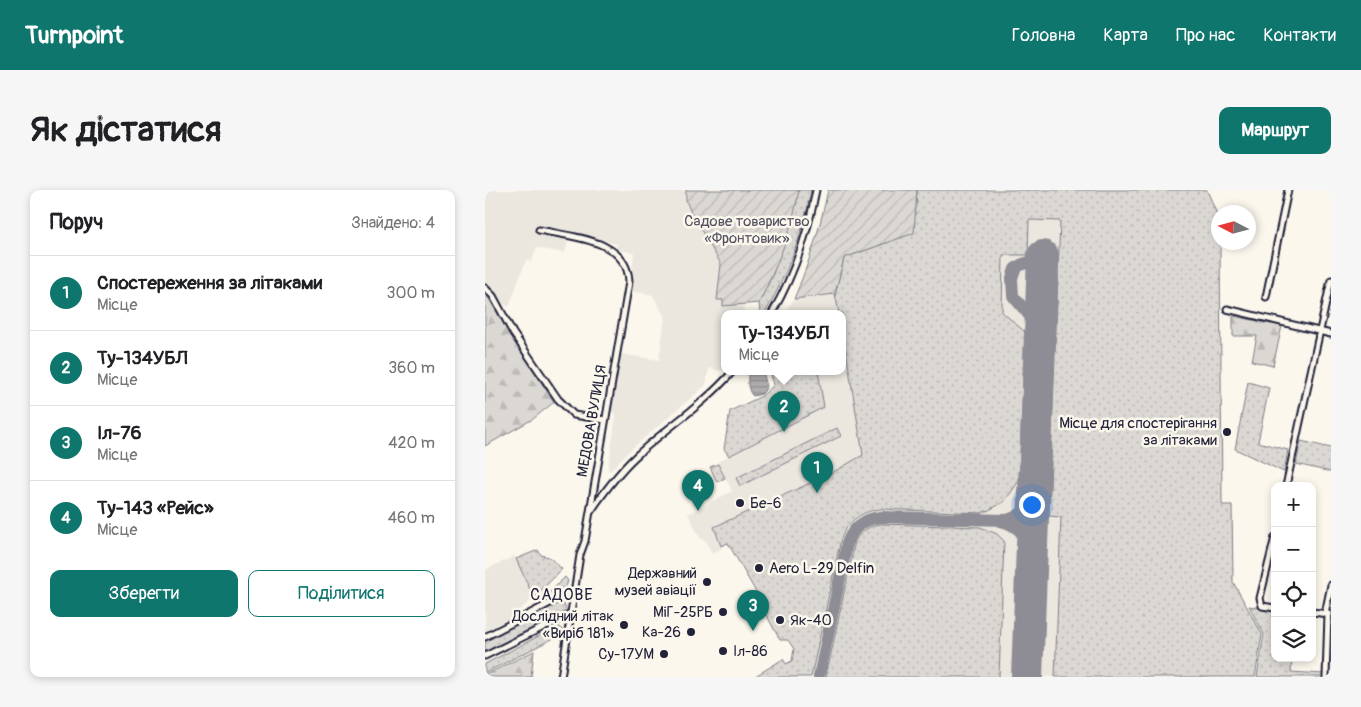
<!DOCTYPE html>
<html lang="uk">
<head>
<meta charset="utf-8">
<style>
	body { margin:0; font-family:Pangolin,sans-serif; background:#f6f6f6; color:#202124 }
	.controls { position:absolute; right:15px; bottom:15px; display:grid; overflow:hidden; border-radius:10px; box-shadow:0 2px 8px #0003 }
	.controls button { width:45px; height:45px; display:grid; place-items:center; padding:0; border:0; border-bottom:1px solid #e0e0e0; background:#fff; color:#202124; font:25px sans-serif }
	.compass { position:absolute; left:726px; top:15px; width:45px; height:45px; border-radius:50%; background:#fff; box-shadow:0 2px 8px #0003; rotate:276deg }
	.you { position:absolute; left:546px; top:314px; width:18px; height:18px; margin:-12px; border:4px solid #fff; border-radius:50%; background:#1a73e8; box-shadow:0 0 0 8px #1a73e833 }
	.badge { display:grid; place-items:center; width:32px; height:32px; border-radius:50%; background:#0f766e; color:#fff; font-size:16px; font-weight:700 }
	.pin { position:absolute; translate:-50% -41px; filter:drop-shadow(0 1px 2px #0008) }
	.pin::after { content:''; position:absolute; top:26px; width:18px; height:15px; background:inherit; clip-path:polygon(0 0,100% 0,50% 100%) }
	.popup { position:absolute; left:236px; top:120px; width:125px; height:65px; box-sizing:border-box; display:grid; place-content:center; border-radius:10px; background:#fff; filter:drop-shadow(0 1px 4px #0005); font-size:16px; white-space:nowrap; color:#757577 }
	.popup b { font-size:19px; color:#202124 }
	.popup::after { content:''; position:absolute; left:50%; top:100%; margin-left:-10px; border:10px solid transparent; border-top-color:#fff }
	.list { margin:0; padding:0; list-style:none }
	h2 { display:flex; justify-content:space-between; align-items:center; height:65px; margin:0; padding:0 20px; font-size:21px }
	h2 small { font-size:16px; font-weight:400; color:#757577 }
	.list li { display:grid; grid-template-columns:32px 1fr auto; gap:15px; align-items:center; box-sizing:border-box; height:75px; padding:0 20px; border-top:1px solid #e0e0e0 }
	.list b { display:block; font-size:19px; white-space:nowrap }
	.list p { margin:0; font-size:16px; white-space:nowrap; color:#757577 }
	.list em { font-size:16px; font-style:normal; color:#757577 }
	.actions { display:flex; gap:10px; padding:15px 20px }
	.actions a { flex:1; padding:11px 0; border:1px solid #0f766e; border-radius:10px; text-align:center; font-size:18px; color:#0f766e }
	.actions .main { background:#0f766e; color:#fff }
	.icon { flex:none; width:28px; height:28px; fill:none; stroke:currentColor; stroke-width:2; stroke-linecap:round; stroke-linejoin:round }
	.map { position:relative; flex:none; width:846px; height:487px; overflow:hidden; border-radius:10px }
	header { display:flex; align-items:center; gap:30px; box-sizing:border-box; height:70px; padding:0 25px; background:#0f766e; color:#fff }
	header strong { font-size:24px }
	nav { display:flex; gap:28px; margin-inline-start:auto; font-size:18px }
	.intro { display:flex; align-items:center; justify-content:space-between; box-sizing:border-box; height:120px; padding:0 30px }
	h1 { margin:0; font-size:35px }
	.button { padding:12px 22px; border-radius:10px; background:#0f766e; color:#fff; font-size:18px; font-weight:700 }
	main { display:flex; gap:30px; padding:0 30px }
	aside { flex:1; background:#fff; border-radius:10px; box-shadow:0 2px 8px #0003 }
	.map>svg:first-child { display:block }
</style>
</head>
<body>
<header>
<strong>Turnpoint</strong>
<nav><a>Головна</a><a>Карта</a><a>Про нас</a><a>Контакти</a></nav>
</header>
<div class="intro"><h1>Як дістатися</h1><a class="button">Маршрут</a></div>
<main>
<aside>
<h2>Поруч<small>Знайдено: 4</small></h2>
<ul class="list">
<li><span class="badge">1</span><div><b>Спостереження за літаками</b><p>Місце</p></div><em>300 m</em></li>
<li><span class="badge">2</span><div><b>Ту-134УБЛ</b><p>Місце</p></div><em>360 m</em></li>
<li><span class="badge">3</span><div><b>Іл-76</b><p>Місце</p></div><em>420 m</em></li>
<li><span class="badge">4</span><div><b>Ту-143 «Рейс»</b><p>Місце</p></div><em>460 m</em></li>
</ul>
<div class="actions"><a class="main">Зберегти</a><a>Поділитися</a></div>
</aside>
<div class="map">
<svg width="846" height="487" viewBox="0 0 846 487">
	<defs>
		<pattern id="grass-dots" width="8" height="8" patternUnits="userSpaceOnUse" patternTransform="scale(1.25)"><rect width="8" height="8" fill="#dbd8d3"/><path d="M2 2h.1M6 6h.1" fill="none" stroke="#bcb9b6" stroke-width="1.8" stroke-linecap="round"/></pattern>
		<pattern id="forest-firs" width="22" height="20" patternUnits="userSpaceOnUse" patternTransform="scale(1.25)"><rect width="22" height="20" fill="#dbd8d3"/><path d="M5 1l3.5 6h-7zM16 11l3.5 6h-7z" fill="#bcb9b6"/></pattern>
		<pattern id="garden-furrows" width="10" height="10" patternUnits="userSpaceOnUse" patternTransform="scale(1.25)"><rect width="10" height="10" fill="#dbd8d3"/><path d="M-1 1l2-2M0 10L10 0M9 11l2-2" fill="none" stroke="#bcb9b6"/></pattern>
		<pattern id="water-rules" width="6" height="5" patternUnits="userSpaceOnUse" patternTransform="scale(1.25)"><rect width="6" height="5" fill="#b1aeb0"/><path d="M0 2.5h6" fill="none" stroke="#908d90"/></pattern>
	</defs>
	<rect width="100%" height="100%" fill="#fbf7ec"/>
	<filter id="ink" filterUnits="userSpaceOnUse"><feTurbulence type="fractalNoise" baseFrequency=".02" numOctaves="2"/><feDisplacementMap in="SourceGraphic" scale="10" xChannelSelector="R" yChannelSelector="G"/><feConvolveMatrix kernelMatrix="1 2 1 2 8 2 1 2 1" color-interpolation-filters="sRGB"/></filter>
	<g filter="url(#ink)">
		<g fill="#ebe7df" fill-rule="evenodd">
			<path d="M0,0H201V5L206,23L236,74L234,99L239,110L238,116L258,115L259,123H240V177L237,181L224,178L221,195L144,261L125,281L123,279L131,226L125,218L134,164L174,170L180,127L168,105L145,101L149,63L131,59L132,54L85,44L80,63L52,58L46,72L41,70L24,117L18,114L0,92Z"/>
			<path d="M432,0H722L733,27L734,52L735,53L737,315H747L748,392L777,444L770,487H307L323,404L229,338L237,358L227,364L221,351L215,348L203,324L247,301L232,272L339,217L333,181H358V123H302V119L309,109L350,104L428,43ZM352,238L356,246L255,296L251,288Z"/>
			<path d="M30,366L49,408L26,427L0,441V380Z"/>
		</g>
		<g fill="url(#grass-dots)" stroke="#7e7d87">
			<path d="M314,0H326C318,44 302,85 280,123H275L274,113L288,84Z"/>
			<path d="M432,0H722L733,27L734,52L735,53L737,315H747L748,392L777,444L770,487H570L576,327L564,326L575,31L544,30L543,65H518L517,122L540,142L534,291L519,312L504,320L496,323L397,319C378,320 362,331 356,349L326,487H269L298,469L301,474L307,471L309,459L303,450H295L282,426L270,417L276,414V411L243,353L236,356L229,337L345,284L378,265L358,143V123H354L350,104L359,68L428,43Z"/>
			<path d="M299,181H333L339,217L244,266L239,259L245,221L277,206L289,195L286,185Z"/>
			<path d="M763,192L784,198L773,252L803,260L799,282L750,259Z"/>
			<path d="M352,238L356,246L255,296L251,288Z"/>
			<path d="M816,251L846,258V282L811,274Z"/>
			<path d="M233,274L240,288L232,292L225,277Z"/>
			<path d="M396,334L495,337L512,344L519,351L514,487H341L370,351C376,341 385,335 396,334Z"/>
			<path d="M53,360L56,365L64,367L77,379L49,408L31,369Z"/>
			<path d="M80,387L83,391L79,402L75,407L33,427L48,419Z"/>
			<path d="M72,412L79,414L82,422L0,463V451Z"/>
			<path d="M764,416L790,421V468H807L806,482L839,484V487H772L779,444Z"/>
			<path d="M71,437H75L78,440L77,450L73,446L0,483V474Z"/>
		</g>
		<g fill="url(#forest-firs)" stroke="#7e7d87">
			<path d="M0,102L29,151L69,212L48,229L0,256Z"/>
			<path d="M748,126L797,136L788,176L767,171L772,146H748Z"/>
			<path d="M49,461L46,487H0V485Z"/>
		</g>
		<g fill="url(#garden-furrows)" stroke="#7e7d87">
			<path d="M201,0H314C307,40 292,77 274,113L238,116V110H232L236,74L206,23L201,10Z"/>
			<path d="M343,0H432L429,43L359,68L350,104L309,109C324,73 335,38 343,0Z"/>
		</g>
		<path fill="url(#water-rules)" stroke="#787681" d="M264,181H278L282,197L277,204L268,206C262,201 262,188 264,181Z"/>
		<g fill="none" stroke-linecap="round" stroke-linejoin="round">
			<g stroke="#8e8c94" stroke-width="12">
				<path d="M555,151L549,131L528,106L527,88L530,79C543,67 569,69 568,91C567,102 559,111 556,121"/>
				<path d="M515,331C534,335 544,348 546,367"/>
				<path d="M334,487L362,354C367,338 380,328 396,327L522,330C542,325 548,309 550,289"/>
			</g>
			<path stroke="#8e8c94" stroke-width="32" d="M542,487L558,66"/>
			<g stroke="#22223b" stroke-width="9">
				<g id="street">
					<path d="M54,40C86,47 143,49 144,92L100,351L95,365L76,487"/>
					<path d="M0,98L8,106L28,143L73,209L89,225L120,230"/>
					<path d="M781,107L803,0"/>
					<path d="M742,119L846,144"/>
					<path d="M287,123C309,85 323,43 331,0"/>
					<path d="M801,296L846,90"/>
					<path d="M106,321C119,302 133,283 150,267C182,237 219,215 248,181"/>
					<path d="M790,347L775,408L777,416L790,418"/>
					<path d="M827,422L843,424"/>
					<path d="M840,424L846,395"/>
					<path d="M0,447L90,400"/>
					<path d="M0,466L87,423"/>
					<path d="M841,487L843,424"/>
				</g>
			</g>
			<use href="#street" stroke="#fbf7ec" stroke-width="5"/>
		</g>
	</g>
	<g fill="#22223b" stroke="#fbf7ec" stroke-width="2">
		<circle cx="742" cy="242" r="5"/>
		<circle cx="255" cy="313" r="5"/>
		<circle cx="274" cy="378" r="5"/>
		<circle cx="222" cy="392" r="5"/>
		<circle cx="238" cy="422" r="5"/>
		<circle cx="295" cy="430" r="5"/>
		<circle cx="139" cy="435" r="5"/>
		<circle cx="206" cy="442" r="5"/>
		<circle cx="238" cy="461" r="5"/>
		<circle cx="179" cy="464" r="5"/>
	</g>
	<g text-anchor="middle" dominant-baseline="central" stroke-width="5" stroke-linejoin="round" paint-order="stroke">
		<g font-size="15" fill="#505061" stroke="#fbf7ec">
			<text x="262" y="31">Садове товариство<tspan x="262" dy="17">«Фронтовик»</tspan></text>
		</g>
		<g font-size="15" fill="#22223b" stroke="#fbf7ec">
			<text transform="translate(107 231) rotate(-80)">МЕДОВА ВУЛИЦЯ</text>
		</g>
		<g font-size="15" fill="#22223b" stroke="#fbf7ec" text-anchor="end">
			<text x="732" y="233">Місце для спостерігання<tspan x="732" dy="17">за літаками</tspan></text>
			<text x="265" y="313" text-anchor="start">Бе-6</text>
			<text x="284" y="378" text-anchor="start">Aero L-29 Delfin</text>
			<text x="212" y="383">Державний<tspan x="212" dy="17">музей авіації</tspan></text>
			<text x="228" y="422">МіГ-25РБ</text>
			<text x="129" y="426">Дослідний літак<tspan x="129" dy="17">«Виріб 181»</tspan></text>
			<text x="305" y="430" text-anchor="start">Як-40</text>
			<text x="196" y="442">Ка-26</text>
			<text x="248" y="461" text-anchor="start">Іл-86</text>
			<text x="169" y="464">Су-17УМ</text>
		</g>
		<g font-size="16" letter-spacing="1" fill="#22223b" stroke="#fbf7ec">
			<text x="77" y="405">САДОВЕ</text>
		</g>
	</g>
</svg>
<div class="controls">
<button>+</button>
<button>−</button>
<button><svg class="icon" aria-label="locate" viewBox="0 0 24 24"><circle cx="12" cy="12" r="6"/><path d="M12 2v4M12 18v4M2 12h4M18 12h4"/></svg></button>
<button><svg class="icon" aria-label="layers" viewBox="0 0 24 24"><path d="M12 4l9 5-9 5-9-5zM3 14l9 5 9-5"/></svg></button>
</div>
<svg class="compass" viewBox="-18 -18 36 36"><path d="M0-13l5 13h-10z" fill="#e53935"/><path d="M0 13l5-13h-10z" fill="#757577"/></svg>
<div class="you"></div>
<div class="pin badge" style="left:332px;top:303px">1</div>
<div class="pin badge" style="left:299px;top:242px">2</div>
<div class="popup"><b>Ту-134УБЛ</b>Місце</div>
<div class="pin badge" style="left:268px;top:441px">3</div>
<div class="pin badge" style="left:213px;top:321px">4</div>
</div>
</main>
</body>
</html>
